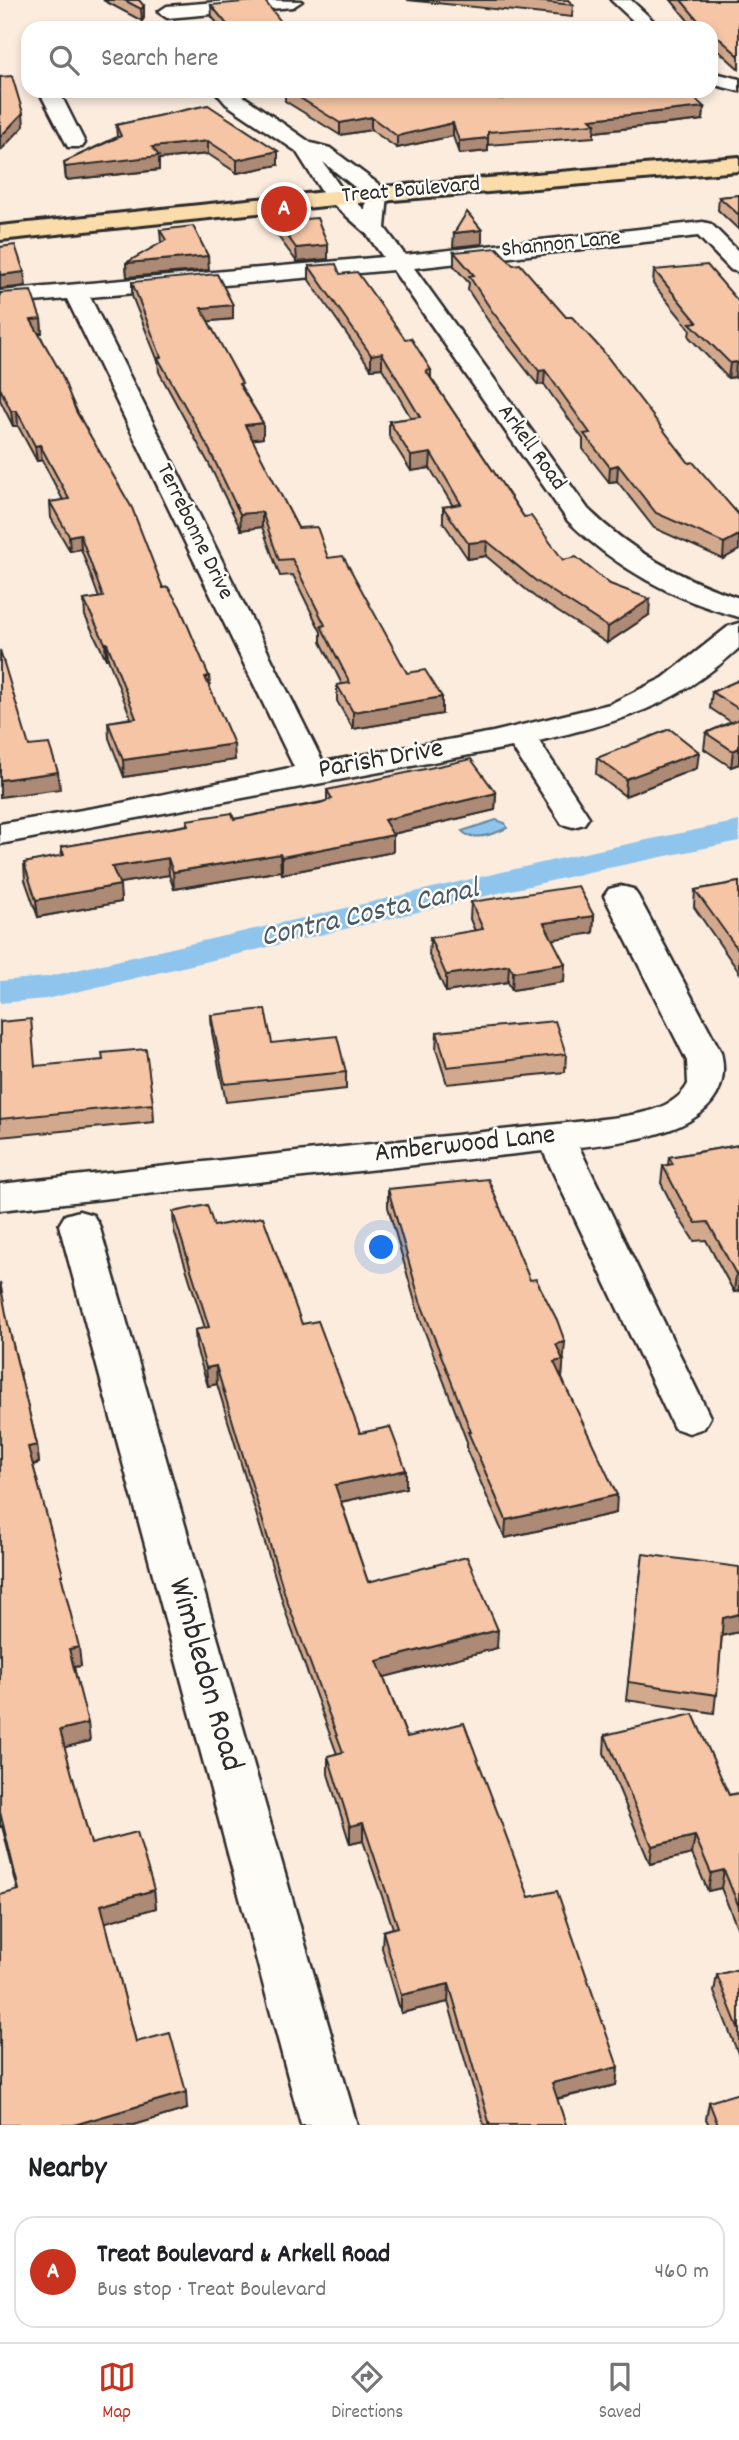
<!DOCTYPE html>
<html lang="en">
<head>
<meta charset="utf-8">
<style>
	body { margin:0; font-family:Dekko,sans-serif; background:#f2f2f2; color:#202124 }
	.you { position:absolute; left:382px; top:1248px; width:24px; height:24px; margin:-18px; border:5px solid #fff; border-radius:50%; background:#1a73e8; box-shadow:0 0 0 10px #1a73e833 }
	.badge { display:grid; place-items:center; width:46px; height:46px; border-radius:50%; background:#c8321e; color:#fff; font-size:23px; font-weight:700 }
	.pin { position:absolute; translate:-50% -50%; border:4px solid #fff; box-shadow:0 2px 7px #0006 }
	.list { margin:0; padding:0; list-style:none }
	h2 { display:flex; justify-content:space-between; align-items:center; height:91px; margin:0; padding:0 28px; font-size:30px }
	h2 small { font-size:23px; font-weight:400; color:#757577 }
	.list li { display:grid; grid-template-columns:46px 1fr auto; gap:21px; align-items:center; box-sizing:border-box; height:112px; margin:0 14px 14px; padding:0 14px; border:2px solid #e0e0e0; border-radius:21px }
	.list b { display:block; font-size:26px; white-space:nowrap }
	.list p { margin:0; font-size:23px; white-space:nowrap; color:#757577 }
	.list em { font-size:23px; font-style:normal; color:#757577 }
	.icon { flex:none; width:38px; height:38px; fill:none; stroke:currentColor; stroke-width:2; stroke-linecap:round; stroke-linejoin:round }
	.map { position:relative; flex:none; width:739px; height:2125px; overflow:hidden }
	.search { position:absolute; background:#fff; box-shadow:0 4px 10px #0003; left:21px; right:21px; top:21px; height:77px; display:flex; align-items:center; gap:18px; box-sizing:border-box; padding:0 24px; border-radius:21px; color:#757577; font-size:26px }
	.sheet { height:217px; background:#fff }
	nav { display:flex; justify-content:space-around; align-items:center; box-sizing:border-box; height:98px; border-top:2px solid #e0e0e0; background:#fff; font-size:19px; color:#757577 }
	nav a { display:grid; justify-items:center; gap:4px }
	nav .on { color:#c8321e }
	.map>svg:first-child { display:block }
</style>
</head>
<body>
<div class="map">
<svg width="739" height="2125" viewBox="0 0 739 2125">
	<rect width="100%" height="100%" fill="#fbecde"/>
	<filter id="ink" filterUnits="userSpaceOnUse"><feTurbulence type="fractalNoise" baseFrequency=".0143" numOctaves="2"/><feDisplacementMap in="SourceGraphic" scale="14" xChannelSelector="R" yChannelSelector="G"/><feConvolveMatrix kernelMatrix="1 2 1 2 8 2 1 2 1" color-interpolation-filters="sRGB"/></filter>
	<g filter="url(#ink)">
		<path fill="#8fc5ed" stroke="#67879f" stroke-width="2" d="M496,820L505,823L507,828C494,834 472,842 462,831Z"/>
		<g fill="none" stroke-linecap="round" stroke-linejoin="round">
			<path fill="#8fc5ed" fill-rule="evenodd" d="M739,821V841L589,872L46,999L0,1003V981L46,977L589,852Z"/>
			<g stroke="#2b2b2b" stroke-width="5">
				<g id="minor">
					<path d="M241,0L302,1L293,7L167,18L158,12L167,6Z"/>
					<path d="M611,0H631L661,28H641Z"/>
					<path d="M711,72L739,79V91L711,84Z"/>
					<path d="M39,91H59L85,143L82,147H68Z"/>
					<path d="M215,91H236L311,143L330,148L385,189L388,194L385,228L405,255L703,222L711,224L739,252V272L731,270L698,236L414,268L588,509C632,552 681,579 739,598V617C674,600 616,568 568,521L393,270L90,297L323,762L493,732L610,704L663,678L729,626L739,623V648C673,708 624,720 539,741L589,817L584,824L573,827L562,824L512,747L0,844V824L117,804L294,767L67,299L0,305V291L383,257L366,233L325,197L296,151L226,104ZM323,162L366,196L365,210L341,188Z"/>
					<path d="M621,886L633,889L638,896L721,1052C739,1131 632,1141 579,1147L710,1417L704,1428L689,1433L674,1428L543,1151L0,1210V1184L595,1120C623,1116 673,1114 688,1084L687,1061L604,896L609,889Z"/>
					<path d="M79,1211L93,1215L99,1225L357,2125H301L59,1225L65,1215Z"/>
				</g>
			</g>
			<g stroke="#2b2b2b" stroke-width="6">
				<path id="major" d="M739,157V171L334,205L0,240V226L334,191Z"/>
			</g>
			<use href="#minor" fill="#fdfcf7" fill-rule="evenodd"/>
			<use href="#major" fill="#fbddab" fill-rule="evenodd"/>
		</g>
		<g fill="#d3a98e" stroke="#2b2b2b" stroke-width="2">
			<path d="M103,0H139L144,18L142,21Z"/>
			<path d="M407,0H568L573,5L572,17Z"/>
			<path d="M671,0H739V69L711,44V28H694Z"/>
			<path d="M211,5L286,28H221L212,17Z"/>
			<path d="M285,91H518L492,97L501,99L704,107L703,120L594,132V137L488,145V151L459,154L453,136L397,148L371,130L340,135L285,101Z"/>
			<path d="M208,105L278,165L237,173L208,154L159,159V170L66,180L64,162L117,137L116,125Z"/>
			<path d="M739,195V230L718,210L719,197Z"/>
			<path d="M277,221L328,245V259L297,262L277,235Z"/>
			<path d="M160,230L209,270L127,277L126,263L161,243Z"/>
			<path d="M454,252L689,463L739,515V550L723,559L654,528L617,481L609,482L583,449V439L544,384L538,385L491,325L468,290L469,283L454,266Z"/>
			<path d="M309,266L340,274L405,339L431,370V378L524,517L563,560L649,615L607,643L535,597L486,556L468,559L443,522V507L453,506L430,468L411,471L389,436V421L411,418L382,368L371,369L309,280Z"/>
			<path d="M654,270L739,302V381L735,377L728,378L689,337L690,329L653,284Z"/>
			<path d="M132,282L233,305V319L208,321L242,388L263,423V438L252,440L298,528L328,558L407,673L442,714L353,729L337,701V685L342,684L321,642V632L293,575L280,576L262,527L241,530L209,464L159,372L158,361L132,296Z"/>
			<path d="M0,293L41,319L42,333H39L163,588L209,676L210,688L235,760L124,777L109,738L108,722L131,718L108,659H106L85,616L84,600L99,598L81,549L70,551L51,518L50,502L63,500L42,460L37,461L18,426H13L0,400Z"/>
			<path d="M739,680V764L731,767L704,749L706,733L731,722L710,708L712,692Z"/>
			<path d="M597,758L697,768L625,796L596,774Z"/>
			<path d="M327,790L496,793L495,810L393,834V852L282,874L281,871L174,889L169,875L119,883L121,902L38,917L25,880L24,863L62,856L61,847L187,825V820L234,819L327,801Z"/>
			<path d="M739,882V972L694,907L695,890Z"/>
			<path d="M471,902L594,916L593,933L552,939L564,982L512,990L508,982L446,992L429,955L430,938L475,931L470,919Z"/>
			<path d="M211,1015L272,1043L346,1072V1089L226,1102L212,1032Z"/>
			<path d="M0,1022L35,1066L153,1104L154,1122L0,1137Z"/>
			<path d="M437,1032L566,1054L565,1072L447,1084L436,1049Z"/>
			<path d="M739,1145V1291L734,1292L706,1240L694,1241L678,1216L661,1183L663,1166L668,1165L669,1157Z"/>
			<path d="M388,1189L530,1280L564,1360H563L562,1378L616,1513L505,1538L467,1451V1442L420,1319L388,1207Z"/>
			<path d="M173,1212L214,1226L302,1324L360,1433L406,1470V1488L341,1502L368,1582L497,1648L384,1677L407,1737L529,1897L618,2067L616,2085L557,2099L566,2125H484L448,2002L401,2013L382,1948L383,1931L393,1928L363,1841L350,1844L328,1774V1756L337,1754L287,1616L217,1384L208,1386L196,1348L195,1330L205,1328L174,1230Z"/>
			<path d="M8,1324L37,1445L39,1463L33,1465L65,1592L81,1666L74,1667L90,1741L64,1747L91,1844L154,1890L156,1908L105,1922L136,2042L187,2109L134,2125H0L18,1890L2,1826L0,1827Z"/>
			<path d="M643,1554L739,1632L722,1636L714,1713L626,1700Z"/>
			<path d="M605,1735L729,1795L739,1793V1932L721,1888L708,1891L692,1854L650,1864L604,1753Z"/>
			<path d="M739,1969V2056L714,1992L717,1975Z"/>
			<path d="M709,2102L739,2125H709L706,2119Z"/>
		</g>
		<g fill="#ac8a74" stroke="#2b2b2b" stroke-width="2">
			<path d="M144,6V18L142,21L141,9Z"/>
			<path d="M488,91H518L492,96Z"/>
			<path d="M704,107L703,120L594,132L595,124L590,119Z"/>
			<path d="M23,113L24,126L0,151V137Z"/>
			<path d="M371,117V130L340,135V123Z"/>
			<path d="M453,123V136L397,148V136Z"/>
			<path d="M488,138V151L459,154V141Z"/>
			<path d="M208,141V154L159,159V170L66,180L65,167L152,147Z"/>
			<path d="M278,151V165L237,173V160Z"/>
			<path d="M482,230V244L453,247L454,233Z"/>
			<path d="M328,245V259L297,262L296,248Z"/>
			<path d="M208,256L209,270L127,277L126,263Z"/>
			<path d="M24,272L26,286L0,289V275Z"/>
			<path d="M233,305V319L202,322L201,308Z"/>
			<path d="M41,319L42,333L33,334L31,320Z"/>
			<path d="M382,353V368L371,369V355Z"/>
			<path d="M736,362L735,377L728,378L730,363Z"/>
			<path d="M545,370L544,384L538,385L539,371Z"/>
			<path d="M11,411H17L18,426H13Z"/>
			<path d="M263,423V438L245,440V425Z"/>
			<path d="M40,445L42,460L37,461L35,446Z"/>
			<path d="M431,453L430,468L411,471V456Z"/>
			<path d="M618,465L617,481L609,482L610,467Z"/>
			<path d="M262,512V527L241,530L240,514Z"/>
			<path d="M80,534L81,549L70,551L69,536Z"/>
			<path d="M739,535V550L723,559L724,543Z"/>
			<path d="M487,541L486,556L468,559V543Z"/>
			<path d="M650,599L649,615L607,643L608,627Z"/>
			<path d="M105,643H107L108,659H106Z"/>
			<path d="M209,676L210,692L205,677Z"/>
			<path d="M442,697V714L353,729V712Z"/>
			<path d="M234,744L235,760L124,777L123,760Z"/>
			<path d="M739,748V764L731,767L733,751Z"/>
			<path d="M699,752L697,768L625,796L626,779Z"/>
			<path d="M58,772L60,789L0,797V780Z"/>
			<path d="M496,793L495,810L384,836V820Z"/>
			<path d="M393,835V852L282,874V857Z"/>
			<path d="M280,854L281,871L174,889L173,872Z"/>
			<path d="M168,858L169,875L114,884L112,867Z"/>
			<path d="M120,885L121,902L38,917L36,900Z"/>
			<path d="M594,916L593,933L543,941L544,923Z"/>
			<path d="M565,964L564,982L512,990L513,972Z"/>
			<path d="M509,965L508,982L446,992V975Z"/>
			<path d="M739,1273V1291L734,1292L736,1274Z"/>
			<path d="M565,1342L562,1378L552,1380L556,1344Z"/>
			<path d="M216,1366L217,1384L208,1386L206,1368Z"/>
			<path d="M37,1445L39,1463L30,1465L28,1447Z"/>
			<path d="M406,1470V1488L335,1503V1485Z"/>
			<path d="M617,1495L616,1513L505,1538L506,1520Z"/>
			<path d="M739,1614V1632L720,1636L723,1618Z"/>
			<path d="M498,1630L497,1648L377,1679V1661Z"/>
			<path d="M79,1647L81,1666L72,1667L69,1649Z"/>
			<path d="M88,1723L90,1741L62,1748L60,1730Z"/>
			<path d="M363,1823V1841L350,1844V1826Z"/>
			<path d="M695,1836L692,1854L650,1864L652,1846Z"/>
			<path d="M724,1870L721,1888L708,1891L711,1873Z"/>
			<path d="M154,1890L156,1908L103,1923L101,1905Z"/>
			<path d="M449,1984L448,2002L401,2013V1995Z"/>
			<path d="M618,2067L616,2085L550,2100L552,2083Z"/>
			<path d="M186,2092L187,2109L134,2125H74Z"/>
		</g>
		<g fill="#f5c5a5" stroke="#2b2b2b" stroke-width="2">
			<path d="M124,0H139L144,6L141,9Z"/>
			<path d="M264,0L286,28H230L211,5Z"/>
			<path d="M525,0H568L573,5Z"/>
			<path d="M681,0H739V56L711,31V28H707L697,19Z"/>
			<path d="M397,22L402,28H353V26Z"/>
			<path d="M12,76L23,113L0,137V77Z"/>
			<path d="M289,91H488L493,97L501,99L540,91H687L704,107L590,119L595,124L488,132V138L459,141L453,123L397,136L371,117L340,123Z"/>
			<path d="M208,105L278,151L237,160L208,141L152,147L159,156L65,167L64,162L121,136L116,125Z"/>
			<path d="M739,195V215L719,197Z"/>
			<path d="M467,212L482,230L454,233Z"/>
			<path d="M317,218L328,245L296,248L277,221Z"/>
			<path d="M193,226L208,256L126,263L166,240L160,230Z"/>
			<path d="M15,245L24,272L0,275V247Z"/>
			<path d="M497,248L513,265L520,264L566,317H572L602,350L689,463L693,462L739,515V535L724,543L656,513L618,465L610,467L584,434L590,433L545,370L539,371L492,311L469,276L474,275L454,252Z"/>
			<path d="M336,264L340,274L357,272L405,339L411,338L431,370L426,371L524,517L531,516L563,560L576,557L610,584L650,599L608,627L536,581L487,541L468,543L443,507L461,504L431,453L411,456L389,421L420,417L382,353L371,355L309,266Z"/>
			<path d="M707,265L739,302V365L736,362L730,363L690,323L697,322L654,270Z"/>
			<path d="M217,274L233,305L201,308L242,383L239,384L263,423L245,425L298,528L317,527L328,558L343,556L407,673L425,670L442,697L353,712L337,685L350,683L321,626L325,625L292,559L279,560L262,512L240,514L209,449L158,358L161,357L132,282Z"/>
			<path d="M31,291L41,319L31,320L61,373L76,411L132,508L163,588L168,587L180,607L209,676L205,677L234,744L123,760L108,722L136,718L107,643H105L84,600L103,597L80,534L69,536L50,502L69,499L40,445L35,446L17,411H11L0,388V293Z"/>
			<path d="M0,650L29,746L49,744L58,772L0,780Z"/>
			<path d="M739,680V709L712,692Z"/>
			<path d="M739,719V748L733,751L706,733Z"/>
			<path d="M670,729L699,752L626,779L597,758Z"/>
			<path d="M471,759L496,793L384,820L393,835L282,857L280,854L173,872L168,858L112,867L120,885L36,900L24,863L64,855L61,847L189,825L187,820L232,813L234,819L320,803L332,799L327,790Z"/>
			<path d="M739,882V951L695,890Z"/>
			<path d="M578,886L594,916L544,923L565,964L513,972L509,965L446,975L430,938L483,929L471,902Z"/>
			<path d="M265,1009L272,1043L337,1036L346,1072L225,1084L211,1015Z"/>
			<path d="M31,1019L35,1066L103,1060L102,1053L146,1049L153,1104L0,1119V1022Z"/>
			<path d="M555,1021L566,1054L447,1067L437,1032Z"/>
			<path d="M739,1145V1273L736,1274L708,1222L696,1223L680,1198L663,1166L673,1164L669,1157Z"/>
			<path d="M488,1179L530,1280L536,1279L557,1320L565,1342L556,1344L563,1360L554,1362L617,1495L506,1520L468,1432H471L420,1301L388,1189Z"/>
			<path d="M207,1205L214,1226L263,1217L302,1324L318,1321L360,1433L390,1427L406,1470L335,1485L368,1582L467,1557L498,1630L377,1661L407,1737L464,1723L529,1897L557,1891L618,2067L552,2083L566,2125H490L449,1984L401,1995L383,1931L398,1927L363,1823L350,1826L328,1756L343,1752L286,1598L216,1366L206,1368L195,1330L209,1327L173,1212Z"/>
			<path d="M0,1282L8,1324L37,1445L28,1447L63,1575H61L79,1647L69,1649L88,1723L60,1730L91,1844L137,1832L154,1890L101,1905L136,2042L170,2033L186,2092L74,2125H0V1895L19,1890L0,1812Z"/>
			<path d="M643,1554L739,1567V1614L723,1618L717,1695L628,1682Z"/>
			<path d="M693,1714L729,1795L739,1793V1907L724,1870L711,1873L695,1836L652,1846L605,1735Z"/>
			<path d="M739,1969V2030L717,1975Z"/>
			<path d="M739,2093V2125H718L709,2102Z"/>
		</g>
	</g>
	<g text-anchor="middle" dominant-baseline="central" stroke-width="5" stroke-linejoin="round" paint-order="stroke">
		<g font-size="23" fill="#2b2b2b" stroke="#fdfcf7">
			<text transform="translate(411 191) rotate(-5)">Treat Boulevard</text>
			<text transform="translate(561 245) rotate(-6)">Shannon Lane</text>
			<text transform="translate(531 448) rotate(54)">Arkell Road</text>
			<text transform="translate(194 532) rotate(64)">Terrebonne Drive</text>
		</g>
		<g font-size="28" fill="#2b2b2b" stroke="#fdfcf7">
			<text transform="translate(381 761) rotate(-10)">Parish Drive</text>
			<text transform="translate(465 1146) rotate(-6)">Amberwood Lane</text>
		</g>
		<g font-size="30" font-style="italic" fill="#495965" stroke="#fdfcf7">
			<text transform="translate(370 915) rotate(-13)">Contra Costa Canal</text>
		</g>
		<g font-size="33" fill="#2b2b2b" stroke="#fdfcf7">
			<text transform="translate(204 1675) rotate(74)">Wimbledon Road</text>
		</g>
	</g>
</svg>
<div class="you"></div>
<div class="pin badge" style="left:284px;top:209px">A</div>
<div class="search"><svg class="icon" aria-label="search" viewBox="0 0 24 24"><circle cx="10" cy="10" r="6"/><path d="M15 15l6 6"/></svg>Search here</div>
</div>
<section class="sheet">
<h2>Nearby<small></small></h2>
<ul class="list">
<li><span class="badge">A</span><div><b>Treat Boulevard &amp; Arkell Road</b><p>Bus stop · Treat Boulevard</p></div><em>460 m</em></li>
</ul>
</section>
<nav>
<a class="on"><svg class="icon" aria-label="map" viewBox="0 0 24 24"><path d="M3 6l6-2 6 2 6-2v14l-6 2-6-2-6 2zM9 4v14M15 6v14"/></svg>Map</a>
<a><svg class="icon" aria-label="directions" viewBox="0 0 24 24"><path d="M12 3l9 9-9 9-9-9zM9 14v-3h6M13 9l2 2-2 2"/></svg>Directions</a>
<a><svg class="icon" aria-label="saved" viewBox="0 0 24 24"><path d="M7 4h10v16l-5-4-5 4z"/></svg>Saved</a>
</nav>
</body>
</html>
